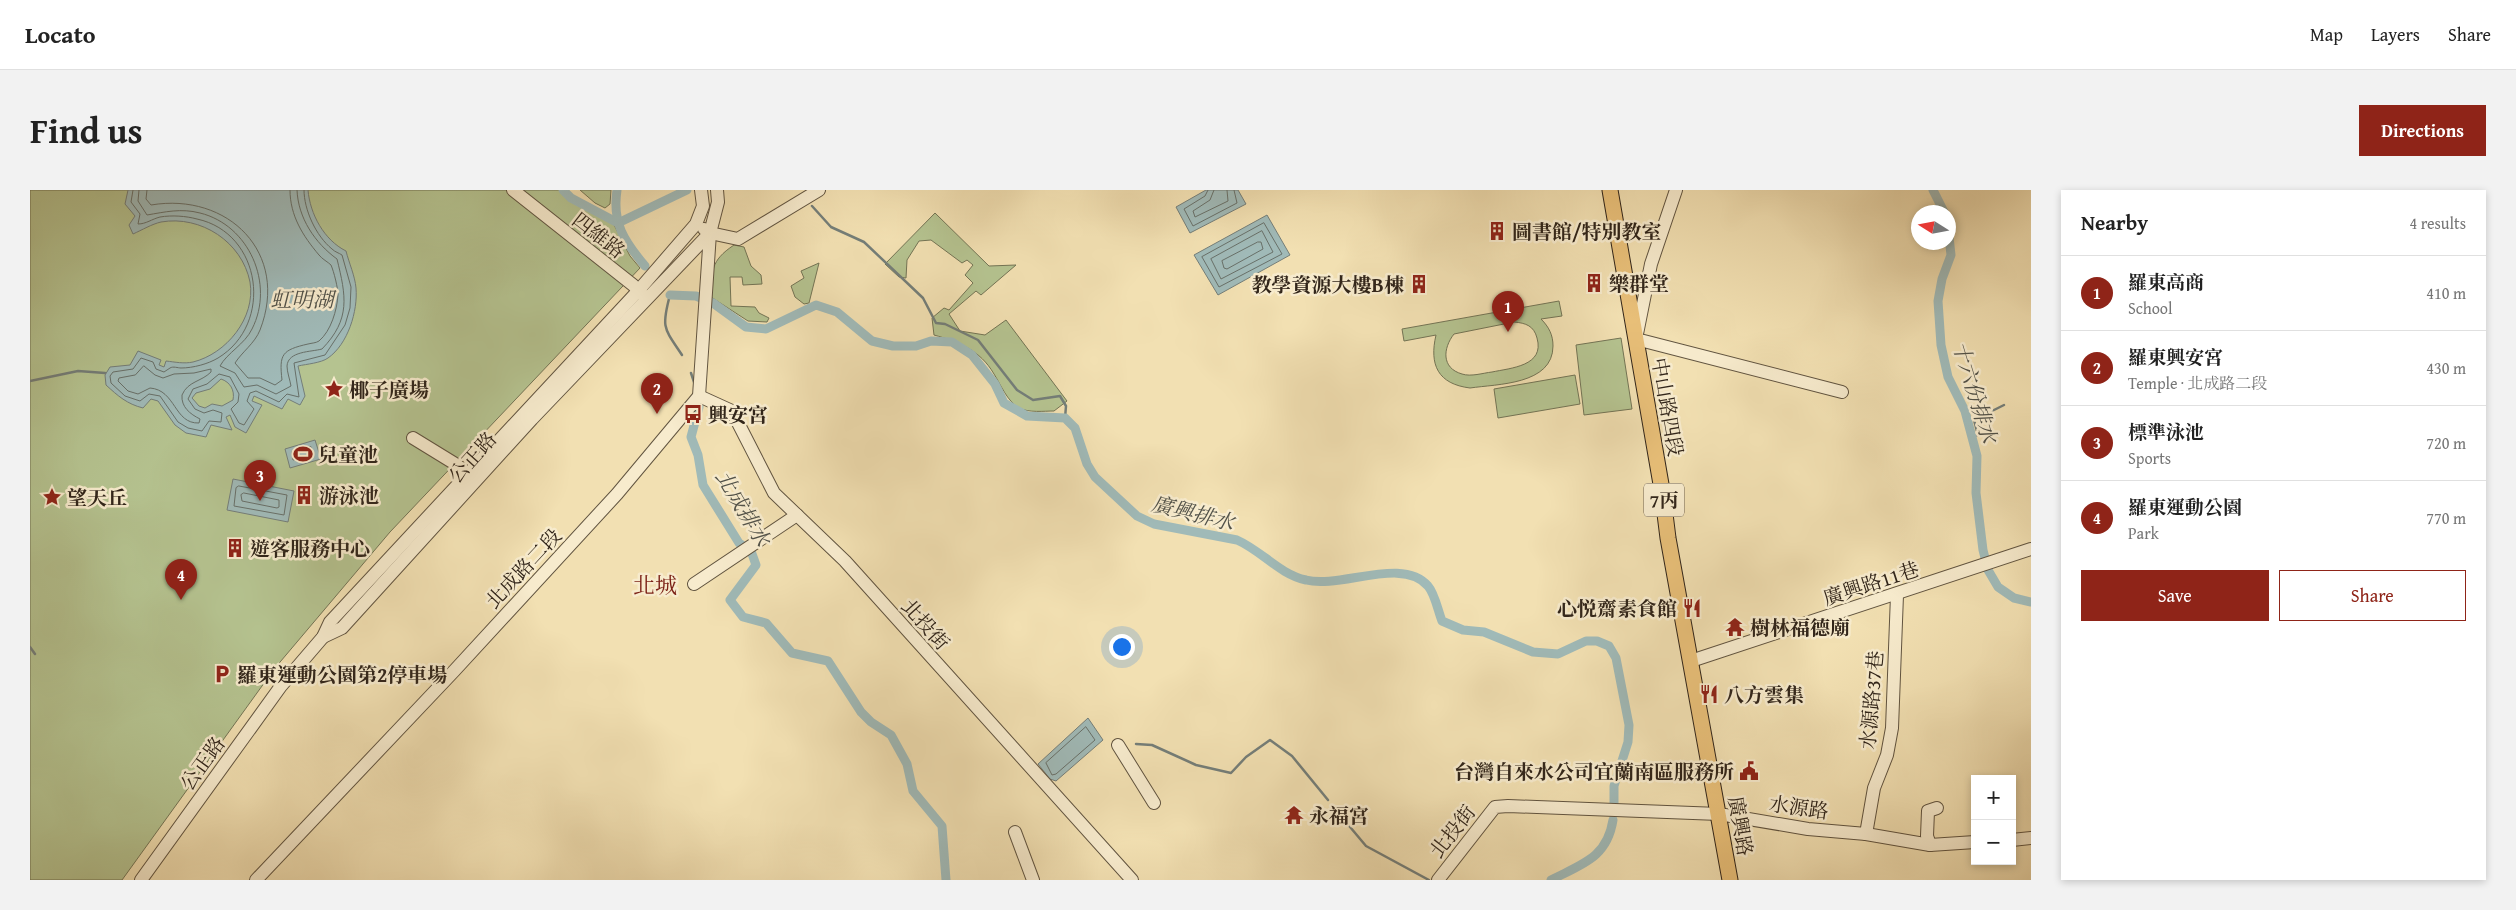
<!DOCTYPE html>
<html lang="en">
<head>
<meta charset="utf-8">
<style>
	body { margin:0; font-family:"Gentium Book Plus","Noto Serif TC",serif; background:#f2f2f2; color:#222 }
	.controls { position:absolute; right:15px; bottom:15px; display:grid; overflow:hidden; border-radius:0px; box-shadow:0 2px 8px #0003 }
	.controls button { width:45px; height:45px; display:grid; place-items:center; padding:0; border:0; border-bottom:1px solid #e0e0e0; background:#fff; color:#222; font:25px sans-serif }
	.compass { position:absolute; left:1881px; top:15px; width:45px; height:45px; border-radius:50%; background:#fff; box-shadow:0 2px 8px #0003; rotate:281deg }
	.you { position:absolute; left:1091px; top:456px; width:18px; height:18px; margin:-12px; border:4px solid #fff; border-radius:50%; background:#1a73e8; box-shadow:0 0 0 8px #1a73e833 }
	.badge { display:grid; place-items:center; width:32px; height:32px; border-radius:50%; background:#8f2418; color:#fff; font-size:16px; font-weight:700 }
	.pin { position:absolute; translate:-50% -41px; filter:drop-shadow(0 1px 2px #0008) }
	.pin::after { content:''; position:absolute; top:26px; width:18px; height:15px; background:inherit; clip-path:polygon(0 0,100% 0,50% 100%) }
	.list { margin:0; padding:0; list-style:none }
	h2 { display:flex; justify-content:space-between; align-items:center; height:65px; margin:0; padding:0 20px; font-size:21px }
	h2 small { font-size:16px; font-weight:400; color:#767676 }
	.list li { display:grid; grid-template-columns:32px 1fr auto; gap:15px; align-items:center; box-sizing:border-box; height:75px; padding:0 20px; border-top:1px solid #e0e0e0 }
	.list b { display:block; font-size:19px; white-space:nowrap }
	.list p { margin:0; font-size:16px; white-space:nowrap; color:#767676 }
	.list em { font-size:16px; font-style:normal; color:#767676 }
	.actions { display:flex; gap:10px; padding:15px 20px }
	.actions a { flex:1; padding:11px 0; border:1px solid #8f2418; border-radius:0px; text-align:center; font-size:18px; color:#8f2418 }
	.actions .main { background:#8f2418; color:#fff }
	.map { position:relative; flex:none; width:2001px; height:690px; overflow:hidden; border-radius:0px }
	header { display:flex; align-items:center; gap:30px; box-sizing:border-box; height:70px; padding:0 25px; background:#fff; border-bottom:1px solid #e0e0e0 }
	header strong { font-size:24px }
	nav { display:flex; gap:28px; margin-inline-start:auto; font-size:18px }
	.intro { display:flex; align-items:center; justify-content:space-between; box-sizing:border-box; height:120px; padding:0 30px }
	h1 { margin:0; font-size:35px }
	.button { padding:12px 22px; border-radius:0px; background:#8f2418; color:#fff; font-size:18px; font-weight:700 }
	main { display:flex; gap:30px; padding:0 30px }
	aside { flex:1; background:#fff; border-radius:0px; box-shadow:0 2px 8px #0003 }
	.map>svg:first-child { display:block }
</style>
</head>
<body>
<header>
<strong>Locato</strong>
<nav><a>Map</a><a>Layers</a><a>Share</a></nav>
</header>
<div class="intro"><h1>Find us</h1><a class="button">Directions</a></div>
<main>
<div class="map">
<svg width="2001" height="690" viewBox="0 0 2001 690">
	<rect width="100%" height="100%" fill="#f2e0b2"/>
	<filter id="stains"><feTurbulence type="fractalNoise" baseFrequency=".004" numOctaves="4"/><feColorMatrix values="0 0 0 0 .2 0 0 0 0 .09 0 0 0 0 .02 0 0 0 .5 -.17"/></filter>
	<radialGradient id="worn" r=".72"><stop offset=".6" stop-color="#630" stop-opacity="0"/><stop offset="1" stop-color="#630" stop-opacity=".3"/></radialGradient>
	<g fill="#b5c390" stroke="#737455" fill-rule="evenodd">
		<path d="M0,0H534L552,16L581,29L600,66L610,78L360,342L245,478L92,690H0Z"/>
		<path d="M550,0H581L580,14L575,18L565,13Z"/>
		<path d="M905,23L959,76L986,75L951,105L946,101L919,124L930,141L955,145L976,130L1037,211L1024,221C1014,221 999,223 989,218C977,211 971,195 964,184C950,160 929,152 904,145L902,128L914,118L919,120L943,93L935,85L943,75L937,70L932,73L901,50L889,51L877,70L876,88L869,87L855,74Z"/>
		<path d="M704,55L714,57L721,76L731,85L732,94L713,95L712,87H700L701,116L725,117L729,123L739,128L737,132L718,131L681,107C682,81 680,71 704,55Z"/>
		<path d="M789,73L779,113L774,114L765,107L761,96L774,88L771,81Z"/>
		<path d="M1529,111L1532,126L1511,129C1519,137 1523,145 1523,156C1523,195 1467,194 1440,198C1408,194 1399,175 1406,145L1374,151L1372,139ZM1484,132C1496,133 1504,136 1507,148C1515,176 1481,178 1462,182C1453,183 1441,187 1432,184C1411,178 1413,158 1424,144Z"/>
		<path d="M1591,148L1602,219L1554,225L1546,155Z"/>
		<path d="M1545,185L1550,214L1468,228L1464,199Z"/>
	</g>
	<g fill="#a0bab8" stroke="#747e79" fill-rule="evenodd">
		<path d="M98,0H278C280,24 294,50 316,61C319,73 325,86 326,98C328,121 318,154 298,168C291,173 277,174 268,176L275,206L270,215L258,209L252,219L224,206L222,211L232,215L216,243L205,237L200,225L196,227L202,240L181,235L176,247L156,243L145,235L128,211L121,209L113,218C97,214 88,206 76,195L75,185L80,177L100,175L108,161L131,170L129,175L134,177L136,171C145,172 154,174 163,172C196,164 226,128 220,92C212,52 171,25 131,32C122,34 112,40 103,44L99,35L105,26L95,14ZM191,189C200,192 205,200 203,210L192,216L182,214L175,218L169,216L162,208L166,203L180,199Z"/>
		<path d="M1176,0H1208L1216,14L1160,43L1146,17Z"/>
		<path d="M1237,25L1260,65L1188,105L1164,65Z"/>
		<path d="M285,250L291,269L260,278L255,259Z"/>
		<path d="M203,289L264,301L258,332L197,320Z"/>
		<path d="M1058,528L1073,550L1026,591L1020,589L1008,574Z"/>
	</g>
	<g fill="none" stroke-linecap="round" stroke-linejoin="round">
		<g stroke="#687069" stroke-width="1">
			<path d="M103,0L101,12L110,24L108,34C116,34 122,29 130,27C142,25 156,26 167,29C232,43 244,134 188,168C178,174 163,178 151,178C148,178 143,176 140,178C138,179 136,181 134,182L126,179L123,172L111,168L103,179L83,182L80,186L81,193L95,206L110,211L119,204L130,206L148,232L158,238L172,241L179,231L191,232L192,223L183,220L174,223L165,219L158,209L163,199L177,194L189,184L200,187L209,204L208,212L201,219L209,233L214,235L224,219L217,211L220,203L226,201L249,212L257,204L269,207L264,173L295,165L315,135L320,118L321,97L312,65C309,63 305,62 302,59C286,46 274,20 274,0"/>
			<path d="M109,0L108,11L117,25C135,22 151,18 170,23C219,35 245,94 222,139C215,154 197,163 190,176L205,183L214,197L227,195L246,204L261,196C260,190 257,182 257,176C258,161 281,162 292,159C321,129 316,106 307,69C285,53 268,28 267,0"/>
			<path d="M117,0L116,9L121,15C198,2 260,63 230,140C225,153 212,162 205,173L218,188H230L245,195L252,190C249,164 252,160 278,154C282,153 286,153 289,151C301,141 307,120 308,105C308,98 304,82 301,75C298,72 292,69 289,65C273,46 260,26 260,0"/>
			<path d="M1178,0L1175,6L1154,19L1163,36L1207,13L1204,0"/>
			<path d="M1184,0L1180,10L1163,21L1165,27L1198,11L1197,0"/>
			<path d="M1234,33L1252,64L1189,97L1172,67Z"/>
			<path d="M1232,41L1243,62L1191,89L1181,69Z"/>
			<path d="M1228,52H1231L1233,59L1197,79L1194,78L1192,71Z"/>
			<path d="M114,176L125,185L133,188L144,184L164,183L181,179V182C171,192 158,191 152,205C151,217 160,224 170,229L169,233C144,234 146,200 120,198L108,204L98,201L88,191L89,188L105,185Z"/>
			<path d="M281,257L283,266L263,270L262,262Z"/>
			<path d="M209,296L257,305L254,325L204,316L206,298Z"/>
			<path d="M214,303L249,310V317L247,318L212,311L211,305Z"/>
			<path d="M1056,537L1065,550L1026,584L1022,585L1016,573Z"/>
		</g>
		<g stroke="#747e79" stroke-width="2.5">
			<path d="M782,16L801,37L834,52L893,108L906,133L915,134L948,150L987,200L1003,210L1030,206L1036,216L1035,228"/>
			<path d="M640,105C631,138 634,138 652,165"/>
			<path d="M661,183L664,192"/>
			<path d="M0,191L48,181L75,183"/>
			<path d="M1942,246L1948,245L1944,230L1974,215"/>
			<path d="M0,457L5,464"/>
			<path d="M1106,554L1122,555L1166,575L1201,583L1216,567L1240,550L1262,566L1298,610"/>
			<path d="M1310,625L1336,656L1399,690"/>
		</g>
		<g stroke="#a0bab8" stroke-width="9">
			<path d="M533,0L541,8L588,33L657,0"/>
			<path d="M587,0C582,33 594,51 615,76"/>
			<path d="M1903,0L1914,22"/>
			<path d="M1918,38L1921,65L1912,89L1908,111L1911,155L1918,187L1935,221L1947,266L1946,303L1953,360L1958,380L1968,397L1984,408L2001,412"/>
			<path d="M640,105L666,106L683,113L716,137L736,139L786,115L807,122L842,151L863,156H886L901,151L922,152L942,165L965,194L974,213L997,226L1035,228L1045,238L1057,274L1065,287L1107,326L1124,334L1207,350C1232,361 1249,384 1276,390C1310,399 1373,366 1398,396C1405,404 1408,421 1412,431L1433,440L1454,442L1503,462L1528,464L1556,451H1567L1579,456L1586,468L1599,535L1598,552L1584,596V616"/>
			<path d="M669,217L661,247L668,265L673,295L709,353L721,361L726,375L700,410L713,427L736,433L762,463L798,471L831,522L841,532L861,545L877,574L883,601L912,636L916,690"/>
			<path d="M1521,690C1552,674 1577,668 1583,630"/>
		</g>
		<g stroke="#615440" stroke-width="14">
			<g id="minor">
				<path d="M483,0L603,95L613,105"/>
				<path d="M1646,0L1621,74L1606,149L1812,202"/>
				<path d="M674,39L680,43L708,49L789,0"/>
				<path d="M669,206L702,221L744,303L815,371L1102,690"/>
				<path d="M383,248L427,275L444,290"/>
				<path d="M664,394L767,325"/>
				<path d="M293,447L312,438L502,229L680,43L688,12L687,0"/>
				<path d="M1661,471L2001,359"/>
				<path d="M1088,555L1124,613"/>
				<path d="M985,642L1003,690"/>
				<path d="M1836,644L1844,598L1857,565L1862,538L1867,405"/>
				<path d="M1982,650L2001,648"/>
				<path d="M1900,655L1897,646L1898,621L1907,618"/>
				<path d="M111,690L251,496L293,447L300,432L608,101L666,34L673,16L671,0"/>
				<path d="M226,690L424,481L587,304L669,206L680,43"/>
				<path d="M1408,690L1465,617L1478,616L1689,624L1778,639L1836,644L1900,655L1945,652"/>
			</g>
		</g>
		<g stroke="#31251a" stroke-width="17">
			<path id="major" d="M1580,0L1632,300L1638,348L1700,690"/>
		</g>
		<use href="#minor" stroke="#f7ebcd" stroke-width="12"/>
		<use href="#major" stroke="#e9c079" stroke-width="15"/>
	</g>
	<defs>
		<g id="building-bare" transform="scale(1.5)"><path d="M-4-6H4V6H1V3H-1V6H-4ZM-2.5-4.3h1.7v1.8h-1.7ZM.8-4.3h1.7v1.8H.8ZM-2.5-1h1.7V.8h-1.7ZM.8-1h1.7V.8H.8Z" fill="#8f2418" stroke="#f7ebcd" stroke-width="2.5" paint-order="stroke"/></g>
		<g id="sight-bare" transform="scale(1.5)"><path d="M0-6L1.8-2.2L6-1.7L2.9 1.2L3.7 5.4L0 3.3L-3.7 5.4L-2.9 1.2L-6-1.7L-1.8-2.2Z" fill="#8f2418" stroke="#f7ebcd" stroke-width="2.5" paint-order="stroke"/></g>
		<g id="bus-bare" transform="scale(1.5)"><path d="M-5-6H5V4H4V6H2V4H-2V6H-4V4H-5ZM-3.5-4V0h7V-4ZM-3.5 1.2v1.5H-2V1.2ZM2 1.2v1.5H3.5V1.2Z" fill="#8f2418" stroke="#f7ebcd" stroke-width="2.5" paint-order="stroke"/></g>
		<g id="stadium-bare" transform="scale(1.5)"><path d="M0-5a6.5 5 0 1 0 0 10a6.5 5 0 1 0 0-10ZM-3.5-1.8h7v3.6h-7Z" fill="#8f2418" stroke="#f7ebcd" stroke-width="2.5" paint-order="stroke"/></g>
		<g id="restaurant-bare" transform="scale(1.5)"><path d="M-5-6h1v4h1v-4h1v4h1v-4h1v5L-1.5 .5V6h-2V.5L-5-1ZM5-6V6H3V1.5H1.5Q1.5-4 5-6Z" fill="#8f2418" stroke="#f7ebcd" stroke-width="2.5" paint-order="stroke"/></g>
		<g id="temple-bare" transform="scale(1.5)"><path d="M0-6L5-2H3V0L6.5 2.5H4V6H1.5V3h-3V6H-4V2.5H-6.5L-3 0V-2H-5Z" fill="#8f2418" stroke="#f7ebcd" stroke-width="2.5" paint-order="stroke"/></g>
		<g id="parking-bare" transform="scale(1.5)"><path d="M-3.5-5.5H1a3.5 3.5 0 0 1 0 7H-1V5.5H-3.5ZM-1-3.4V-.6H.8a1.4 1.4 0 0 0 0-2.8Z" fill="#8f2418" stroke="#f7ebcd" stroke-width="2.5" paint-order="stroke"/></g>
		<g id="civic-bare" transform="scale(1.5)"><path d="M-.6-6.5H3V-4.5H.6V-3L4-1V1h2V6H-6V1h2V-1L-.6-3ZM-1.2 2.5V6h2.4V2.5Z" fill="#8f2418" stroke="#f7ebcd" stroke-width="2.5" paint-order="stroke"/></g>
	</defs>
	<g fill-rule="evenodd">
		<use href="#building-bare" x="1467" y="41"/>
		<use href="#building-bare" x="1564" y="93"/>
		<use href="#building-bare" x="1389" y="94"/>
		<use href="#sight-bare" x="304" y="199"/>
		<use href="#bus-bare" x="663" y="224"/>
		<use href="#stadium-bare" x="273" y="264"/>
		<use href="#building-bare" x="274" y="305"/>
		<use href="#sight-bare" x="22" y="307"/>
		<use href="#building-bare" x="205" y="358"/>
		<use href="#restaurant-bare" x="1662" y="418"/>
		<use href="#temple-bare" x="1705" y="437"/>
		<use href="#parking-bare" x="192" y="484"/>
		<use href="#restaurant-bare" x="1679" y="504"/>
		<use href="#civic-bare" x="1719" y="581"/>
		<use href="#temple-bare" x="1264" y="625"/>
	</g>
	<g text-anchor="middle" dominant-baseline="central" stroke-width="5" stroke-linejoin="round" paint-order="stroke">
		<rect fill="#f7ebcd" stroke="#6c6050" stroke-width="1" x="1614" y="293.5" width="40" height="33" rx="4"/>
		<g font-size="19" font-weight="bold" fill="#31251a">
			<text x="1634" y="310">7丙</text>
		</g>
		<g font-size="20" font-weight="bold" fill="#31251a" stroke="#f7ebcd" text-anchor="start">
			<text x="1482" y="41">圖書館/特別教室</text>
			<text x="1579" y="93">樂群堂</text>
			<text x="1374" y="94" text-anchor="end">教學資源大樓B棟</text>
			<text x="319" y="199">椰子廣場</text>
			<text x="678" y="224">興安宮</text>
			<text x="288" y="264">兒童池</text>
			<text x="289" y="305">游泳池</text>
			<text x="37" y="307">望天丘</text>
			<text x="220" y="358">遊客服務中心</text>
			<text x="1647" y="418" text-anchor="end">心悦齋素食館</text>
			<text x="1720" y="437">樹林福德廟</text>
			<text x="207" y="484">羅東運動公園第2停車場</text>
			<text x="1694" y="504">八方雲集</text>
			<text x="1704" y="581" text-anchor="end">台灣自來水公司宜蘭南區服務所</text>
			<text x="1279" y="625">永福宮</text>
		</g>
		<g font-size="20" fill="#31251a" stroke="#f7ebcd">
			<text transform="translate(569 45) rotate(38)">四維路</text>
			<text transform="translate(1638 217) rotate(80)">中山路四段</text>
			<text transform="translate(442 267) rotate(-48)">公正路</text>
			<text transform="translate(493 378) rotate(-47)">北成路二段</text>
			<text transform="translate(1841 393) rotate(-18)">廣興路11巷</text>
			<text transform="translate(896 434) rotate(48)">北投街</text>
			<text transform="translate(1841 510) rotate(-85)">水源路37巷</text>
			<text transform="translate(172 573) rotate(-54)">公正路</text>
			<text transform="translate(1769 617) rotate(8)">水源路</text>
			<text transform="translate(1711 636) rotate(80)">廣興路</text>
			<text transform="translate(1422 641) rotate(-52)">北投街</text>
		</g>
		<g font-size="21" font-style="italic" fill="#525249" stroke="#f7ebcd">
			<text x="272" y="109">虹明湖</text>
			<text transform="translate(1945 202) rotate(73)">十六份排水</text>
			<text transform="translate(713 318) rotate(59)">北成排水</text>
			<text transform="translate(1163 323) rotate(14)">廣興排水</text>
		</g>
		<g font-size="22" fill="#7a1f14" stroke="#f7ebcd">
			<text x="625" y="395">北城</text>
		</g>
	</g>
	<rect width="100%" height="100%" filter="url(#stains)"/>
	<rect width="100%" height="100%" fill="url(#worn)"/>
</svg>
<div class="controls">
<button>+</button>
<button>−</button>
</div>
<svg class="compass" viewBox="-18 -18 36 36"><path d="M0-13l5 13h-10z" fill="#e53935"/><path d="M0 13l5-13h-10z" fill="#767676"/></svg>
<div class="you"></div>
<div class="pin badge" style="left:1478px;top:142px">1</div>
<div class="pin badge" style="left:627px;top:224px">2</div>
<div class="pin badge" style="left:230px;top:311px">3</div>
<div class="pin badge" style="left:151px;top:410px">4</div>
</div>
<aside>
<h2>Nearby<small>4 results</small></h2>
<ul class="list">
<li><span class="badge">1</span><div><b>羅東高商</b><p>School</p></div><em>410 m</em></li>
<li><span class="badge">2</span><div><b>羅東興安宮</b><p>Temple · 北成路二段</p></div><em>430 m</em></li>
<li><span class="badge">3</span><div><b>標準泳池</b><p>Sports</p></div><em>720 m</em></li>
<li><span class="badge">4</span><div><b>羅東運動公園</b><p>Park</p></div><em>770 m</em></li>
</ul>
<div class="actions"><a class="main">Save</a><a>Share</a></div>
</aside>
</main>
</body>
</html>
